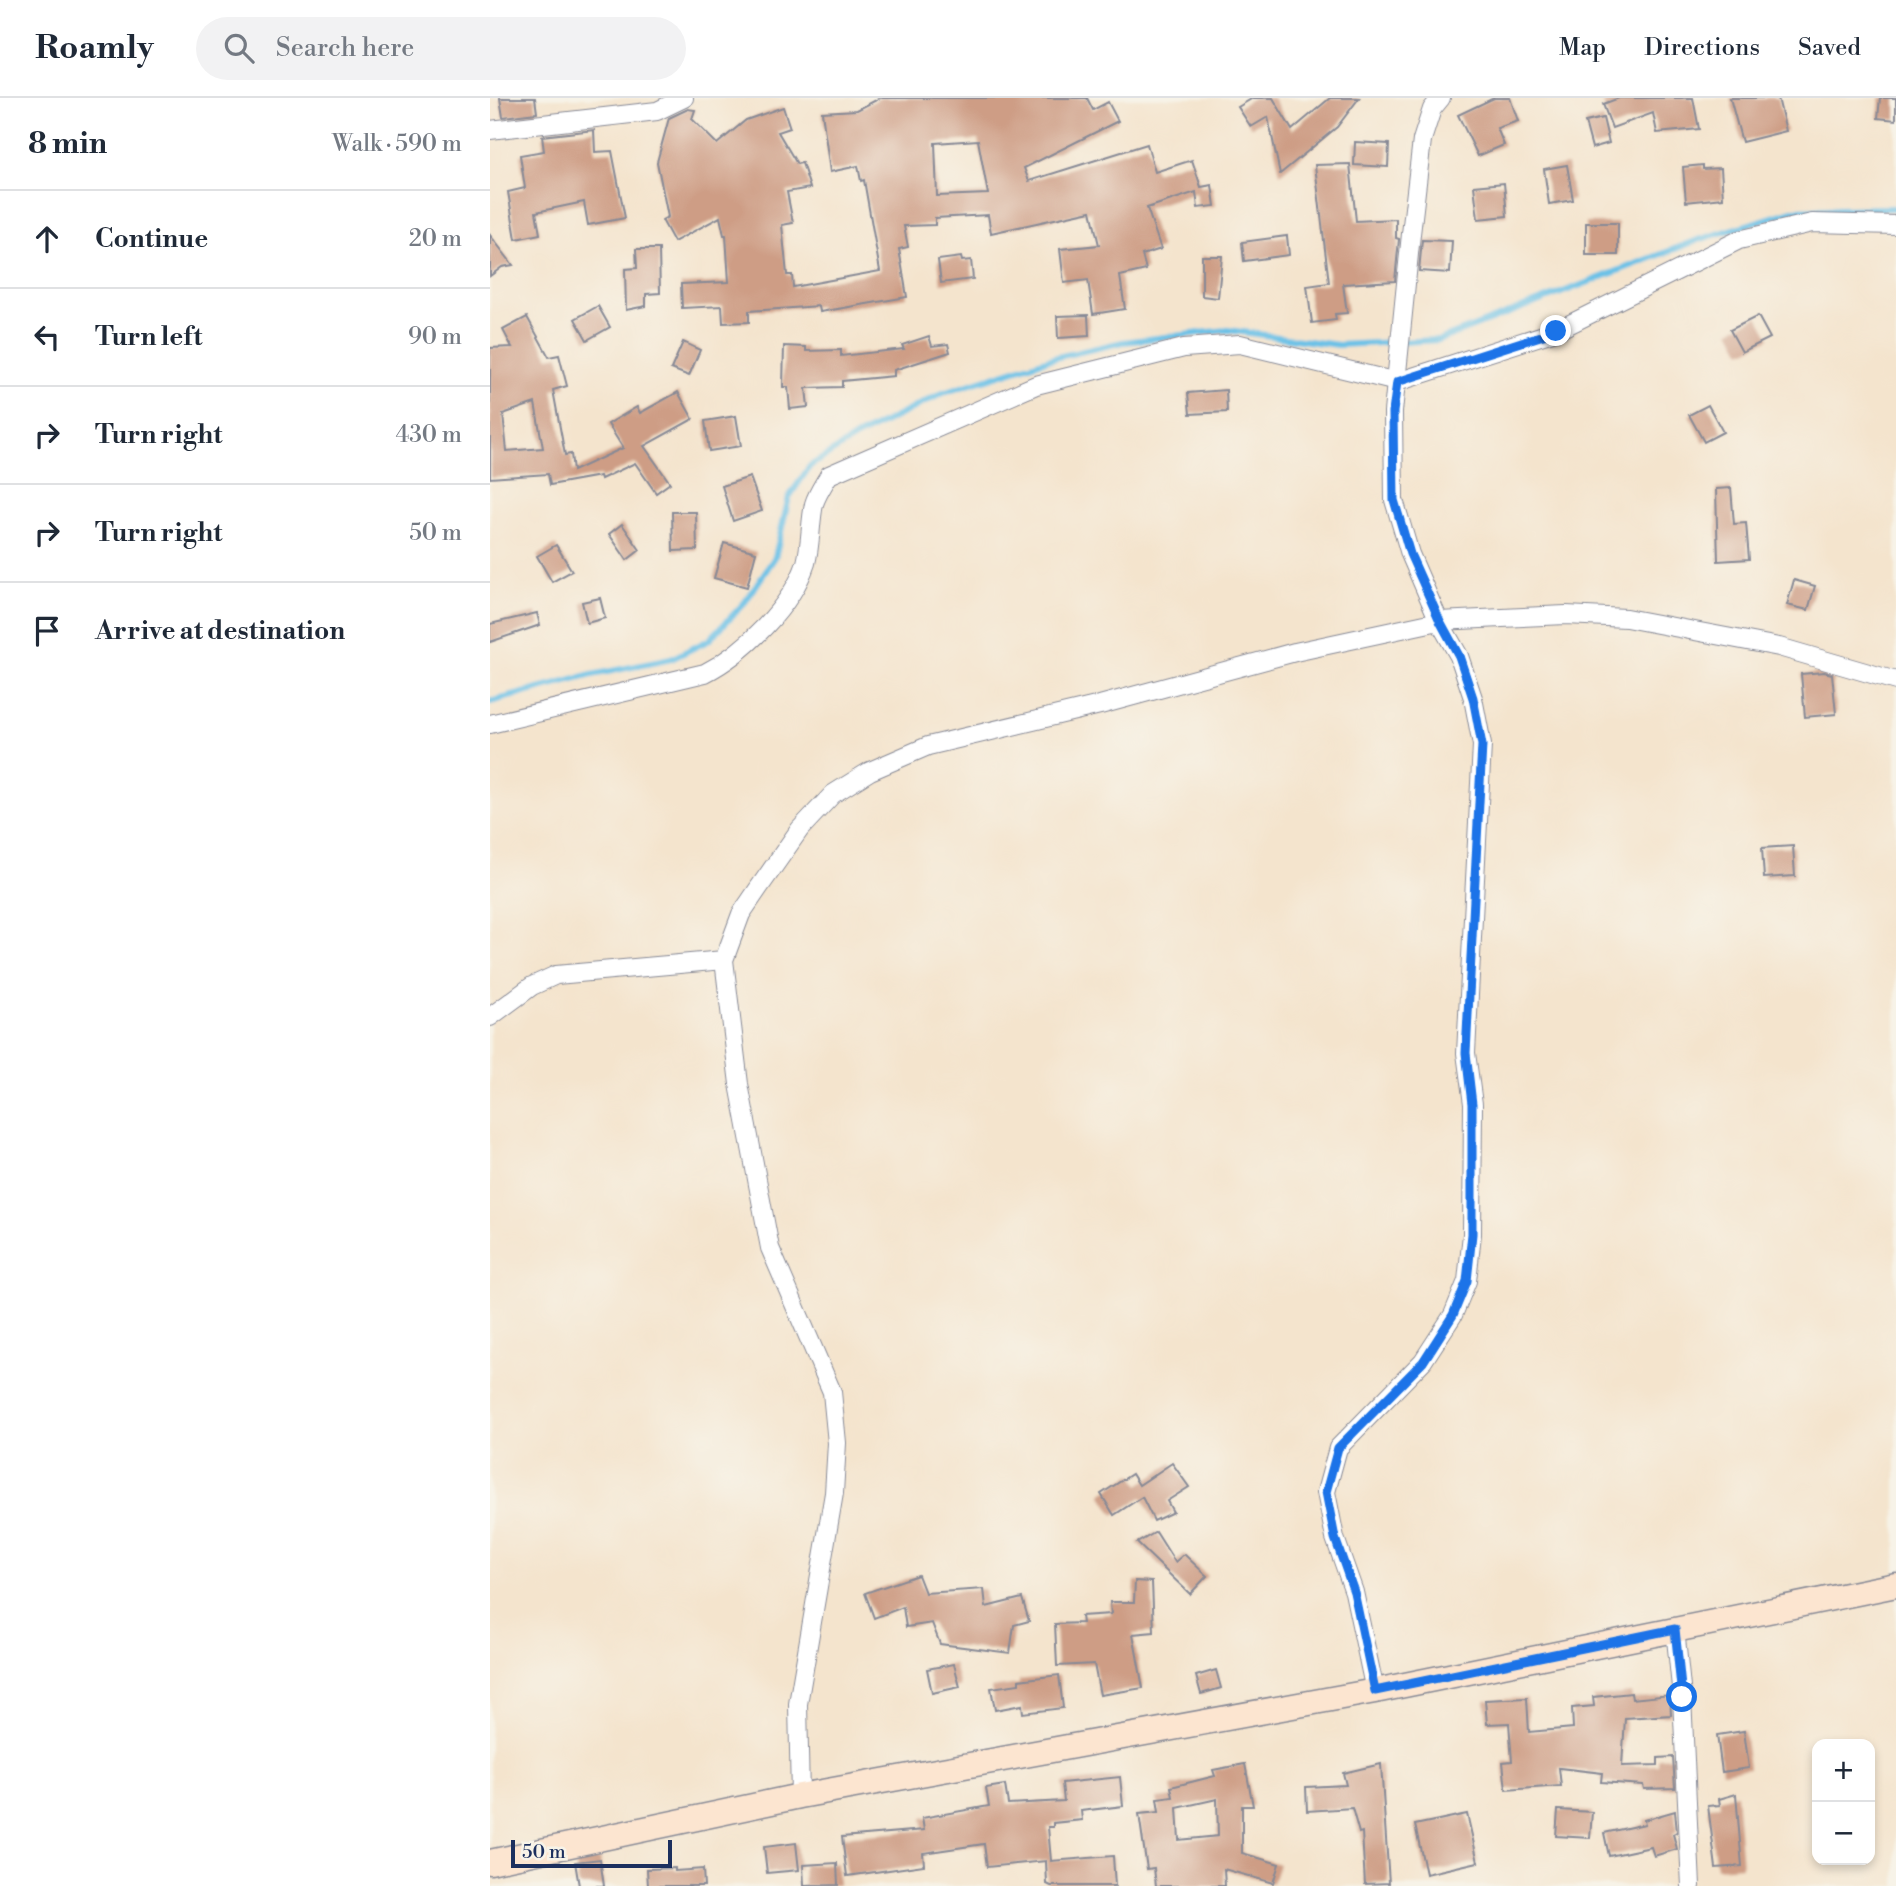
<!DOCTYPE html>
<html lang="en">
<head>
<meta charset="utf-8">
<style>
	body { margin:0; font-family:"Libre Bodoni",serif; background:#f2f2f3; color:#1f2937 }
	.controls { position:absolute; right:21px; bottom:21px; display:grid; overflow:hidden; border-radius:14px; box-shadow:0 4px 10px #0003 }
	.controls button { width:63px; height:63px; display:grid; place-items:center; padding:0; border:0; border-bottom:2px solid #e0e1e3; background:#fff; color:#1f2937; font:35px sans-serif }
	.scale { position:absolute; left:21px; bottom:18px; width:161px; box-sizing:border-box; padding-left:7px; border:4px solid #1b2f5e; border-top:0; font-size:19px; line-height:24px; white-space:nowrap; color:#1b2f5e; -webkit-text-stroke:5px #f7f3e8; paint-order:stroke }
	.stop { position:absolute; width:21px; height:21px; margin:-16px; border:5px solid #1a73e8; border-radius:50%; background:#fff }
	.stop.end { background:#1a73e8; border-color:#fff; box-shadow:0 2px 7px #0008 }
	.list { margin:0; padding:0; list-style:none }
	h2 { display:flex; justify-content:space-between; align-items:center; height:91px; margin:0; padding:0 28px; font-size:30px }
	h2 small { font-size:23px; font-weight:400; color:#747a83 }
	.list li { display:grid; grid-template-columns:46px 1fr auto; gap:21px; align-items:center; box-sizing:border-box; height:98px; padding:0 28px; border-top:2px solid #e0e1e3 }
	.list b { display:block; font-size:26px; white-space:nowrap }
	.list em { font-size:23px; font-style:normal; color:#747a83 }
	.icon { flex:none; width:38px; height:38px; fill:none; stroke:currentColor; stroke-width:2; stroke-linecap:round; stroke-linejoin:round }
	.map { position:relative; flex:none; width:1406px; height:1788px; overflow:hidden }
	header { display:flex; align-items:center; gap:42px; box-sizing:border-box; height:98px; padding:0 35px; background:#fff; border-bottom:2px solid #e0e1e3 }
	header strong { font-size:33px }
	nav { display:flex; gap:38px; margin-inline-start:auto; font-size:24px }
	.search { width:490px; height:63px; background:#f2f2f3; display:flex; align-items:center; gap:18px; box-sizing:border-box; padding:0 24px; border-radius:38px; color:#747a83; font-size:26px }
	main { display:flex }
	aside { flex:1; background:#fff }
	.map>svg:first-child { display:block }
</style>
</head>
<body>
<header>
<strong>Roamly</strong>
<div class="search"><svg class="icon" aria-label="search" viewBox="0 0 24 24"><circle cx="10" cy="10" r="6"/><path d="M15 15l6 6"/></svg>Search here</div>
<nav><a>Map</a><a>Directions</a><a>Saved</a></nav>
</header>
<main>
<aside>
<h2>8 min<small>Walk · 590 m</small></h2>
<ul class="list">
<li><svg class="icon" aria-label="ahead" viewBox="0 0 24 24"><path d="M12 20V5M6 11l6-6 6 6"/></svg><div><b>Continue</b></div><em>20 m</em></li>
<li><svg class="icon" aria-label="left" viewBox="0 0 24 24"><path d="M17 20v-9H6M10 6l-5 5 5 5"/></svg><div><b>Turn left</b></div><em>90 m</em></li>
<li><svg class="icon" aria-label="right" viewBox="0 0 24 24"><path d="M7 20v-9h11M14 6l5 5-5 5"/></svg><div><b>Turn right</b></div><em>430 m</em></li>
<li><svg class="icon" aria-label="right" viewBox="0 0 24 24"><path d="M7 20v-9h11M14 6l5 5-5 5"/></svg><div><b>Turn right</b></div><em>50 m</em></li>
<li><svg class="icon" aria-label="arrive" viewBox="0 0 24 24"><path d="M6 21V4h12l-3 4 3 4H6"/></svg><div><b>Arrive at destination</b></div></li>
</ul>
</aside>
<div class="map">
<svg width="1406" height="1788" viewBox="0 0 1406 1788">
	<rect width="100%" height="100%" fill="#f7f3e8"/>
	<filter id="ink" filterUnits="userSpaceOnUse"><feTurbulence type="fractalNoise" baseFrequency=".0143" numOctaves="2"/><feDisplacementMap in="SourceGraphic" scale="14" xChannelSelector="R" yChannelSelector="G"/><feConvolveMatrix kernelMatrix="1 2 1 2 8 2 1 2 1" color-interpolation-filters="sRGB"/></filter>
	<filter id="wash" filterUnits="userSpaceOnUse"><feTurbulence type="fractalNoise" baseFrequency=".00686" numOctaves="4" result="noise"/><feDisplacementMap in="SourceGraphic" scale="28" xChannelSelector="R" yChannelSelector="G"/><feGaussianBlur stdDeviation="1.57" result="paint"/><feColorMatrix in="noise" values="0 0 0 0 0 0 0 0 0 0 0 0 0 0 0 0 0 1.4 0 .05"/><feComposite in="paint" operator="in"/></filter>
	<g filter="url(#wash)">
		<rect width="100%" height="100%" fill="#f4e4cd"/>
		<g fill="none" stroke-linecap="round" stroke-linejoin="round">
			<path stroke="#6ac1e7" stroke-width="6" d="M0,604L102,577L181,561L219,542L255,504L285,459L299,399L320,368L366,339L453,295L559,261L633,244L737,232L848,247L949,242L1208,142L1305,112L1406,110"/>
		</g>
		<g id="blocks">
			<g fill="#ce9d85" fill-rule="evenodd">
				<path d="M10,0H45L47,15L13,19Z"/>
				<path d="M390,0H597L603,12L618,4L628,23L534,70L539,83L657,46L665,74L702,62L711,89L722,87L725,108L708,110L706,94L657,110L671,151L652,157L656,172L630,178L635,211L603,216L598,182L574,185L570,151L609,147L601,113L501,135L498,117L445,120V127L414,128L418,149L409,151L417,199L330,214L329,208L259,213V224L233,225L232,208L192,210L191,186L239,184L236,137H234L230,119L184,144L172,122L178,119L167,64L179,20L198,11L205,12L202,21L227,46L256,22L293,9L300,30L288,34L307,66L312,65L320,90L297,94L303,125L292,127L297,177H302L303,189L390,173L374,82L371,83L368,68L340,74L332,14L367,12ZM488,42L498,96L447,98L445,45Z"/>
				<path d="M763,0H783L802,32L840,0H869L847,29L790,76L778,19L761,29L748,9Z"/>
				<path d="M1004,0H1020L1028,23L1007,30L1014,47L988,58L968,17Z"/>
				<path d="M1129,0H1203L1209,31L1167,35L1163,15L1122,30L1113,6Z"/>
				<path d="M1240,0H1288L1296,33L1252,44Z"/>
				<path d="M1390,0H1406V22L1388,20Z"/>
				<path d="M1113,20L1119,45L1102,50L1095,24Z"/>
				<path d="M104,32L105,54L122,53L135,120L98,127L94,104L46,114L50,136L26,141L18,94L35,90L30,57L54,53L52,38Z"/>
				<path d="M865,44L899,46L898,69L864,67Z"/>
				<path d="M860,66L866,123L906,121V140L909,141L905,183L853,186L857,215L845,216L846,222L822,225L817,188L839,185L825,67Z"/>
				<path d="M1077,67L1083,102L1059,106L1054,71Z"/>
				<path d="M1213,67V71L1231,70L1233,100L1196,104L1193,69Z"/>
				<path d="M1014,85L1017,118L988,121L984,88Z"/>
				<rect x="1096" y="125" width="32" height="32"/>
				<path d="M0,137L23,167L12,169L0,178Z"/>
				<path d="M797,138L799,157L754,163L752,144Z"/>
				<path d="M932,142L962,143L960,175L929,173Z"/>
				<path d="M146,151H169L170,195L156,196V208L136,212L135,171L147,170Z"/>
				<path d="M712,158H732L728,200L712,198Z"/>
				<path d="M471,159L472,163L481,162L483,181L451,185L448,162Z"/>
				<path d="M108,208L120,229L97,242L85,221Z"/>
				<path d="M598,217L599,238L568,240L567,218Z"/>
				<path d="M1268,218L1280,240L1252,254L1240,232Z"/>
				<path d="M37,219L59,259L69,257L77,288L63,292L75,357L81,356L83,373L133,350L118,326L147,309L150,315L188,294L203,321L154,348L180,385L166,395L145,365L111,381L110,378L60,387L58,376L0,380V250L22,249L13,232ZM45,305L53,350L17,353L13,316Z"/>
				<path d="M439,238L442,248L458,246L460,254L404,272V278L352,283V289L316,290L318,309L300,311L298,289H293L294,248L316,249V253L351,252V258L414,251L412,247Z"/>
				<path d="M193,244L210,252L199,278L181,271Z"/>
				<path d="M736,292L737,314L700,316L698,295Z"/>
				<path d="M1218,307L1233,334L1214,344L1199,317Z"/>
				<path d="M246,318L251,348L219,353L215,323Z"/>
				<path d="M260,379L272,413L243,423L232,388Z"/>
				<path d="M1241,390L1244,426L1256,425L1259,461L1228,463L1226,391Z"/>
				<path d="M182,414H206L207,452L183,453Z"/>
				<path d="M132,426L150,452L137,462L119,436Z"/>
				<path d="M234,445L266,454L257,489L224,480Z"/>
				<path d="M66,447L82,473L62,484L47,458Z"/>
				<path d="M1304,482L1325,488L1318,512L1297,507Z"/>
				<path d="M110,500L115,520L97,525L92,504Z"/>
				<path d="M47,515L50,527L0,544V526Z"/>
				<path d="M1334,574L1342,576L1346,616L1315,619L1311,576Z"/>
				<path d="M1303,748L1305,778L1274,780L1272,750Z"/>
				<path d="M682,1365L699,1389L677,1403L683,1414L664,1423L652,1399L624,1417L611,1396L642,1376L649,1387Z"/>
				<path d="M666,1434L685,1464L694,1456L717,1478L700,1496L647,1445Z"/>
				<path d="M428,1477L435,1495L494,1491L496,1509L532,1500L539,1523L524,1527L520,1555L450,1546L442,1525L416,1529L413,1509L384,1520L375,1495Z"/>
				<path d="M645,1483L662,1484L664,1534L643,1536L653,1590L610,1597L604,1566L567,1568L565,1526L592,1525L591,1518L621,1516L620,1504H644Z"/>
				<path d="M464,1566L470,1589L442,1595L437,1571Z"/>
				<path d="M726,1572L731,1590L711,1596L706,1578Z"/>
				<path d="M569,1577L573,1610L533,1615L532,1607L505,1612L501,1590L529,1586V1582Z"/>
				<path d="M1141,1595L1142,1601L1180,1597L1181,1617L1135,1620L1132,1668L1168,1667V1660L1183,1659L1185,1690L1154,1691L1153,1687L1111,1684L1112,1675L1069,1670L1071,1688L1016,1692L1013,1664L1022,1663L1019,1625L997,1626L995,1602L1037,1600L1039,1634L1083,1630L1082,1610L1104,1608L1103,1599Z"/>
				<path d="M1254,1633L1259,1670L1232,1674L1227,1637Z"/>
				<path d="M755,1666L763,1708H752V1755L789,1766L783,1785L734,1771L735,1788H666L664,1770L657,1771L649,1716L669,1714L667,1701L683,1699L681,1689L725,1678L723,1672ZM727,1701L728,1738L689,1742L687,1710Z"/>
				<path d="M891,1666L899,1785L875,1786L872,1734L869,1735L862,1710L817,1713L816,1689L856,1687L853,1675Z"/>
				<path d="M630,1679L633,1708L591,1713L592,1722L563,1725V1729H558L561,1763L623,1758L625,1788H561L557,1786L556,1763L497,1769L494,1746L433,1755L434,1767L357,1778L352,1739L434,1732L432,1720L499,1708L496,1690L515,1687L518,1706L574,1703L572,1685Z"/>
				<path d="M1246,1696L1252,1768L1226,1770L1218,1708L1230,1707L1229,1701Z"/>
				<path d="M1068,1712L1102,1714L1100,1740L1066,1738Z"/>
				<path d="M1185,1713L1187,1734L1183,1736L1187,1751L1164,1758L1161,1749L1119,1758L1114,1735L1155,1726L1154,1722Z"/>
				<path d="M977,1716L988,1764L936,1776L925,1727Z"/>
				<path d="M306,1745L309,1772L277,1775L274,1749Z"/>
				<path d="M110,1761L114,1788H89L85,1764Z"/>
				<path d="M347,1765L348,1787L314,1788L313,1767Z"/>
				<path d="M185,1770V1773L213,1771L214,1788H158L157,1771Z"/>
			</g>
		</g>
	</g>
	<g filter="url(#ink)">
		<use href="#blocks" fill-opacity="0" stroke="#888a96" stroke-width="2"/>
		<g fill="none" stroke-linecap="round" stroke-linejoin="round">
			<g stroke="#888a96" stroke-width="20">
				<g id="street">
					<path d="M0,32L167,13L194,0"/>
					<path d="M0,626L215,575C254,555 302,508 316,465C321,446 320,425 324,406C327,396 334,386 339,377L546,287L694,250L750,246L907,284L1066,233L1249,142L1322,125L1406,127"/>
					<path d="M0,919L42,888L66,877L234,862"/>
					<path d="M1185,1531L1192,1599L1201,1788"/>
					<path d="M885,1593L864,1494L845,1440L836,1394L848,1350L933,1263L963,1217L977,1183L982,1136L983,1006L976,955L992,647L983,600L969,558L949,523L920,456L904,402L903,314L921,136L932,42L942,11L951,0"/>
					<path d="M310,1698L308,1606L344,1395L347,1345L342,1294L280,1150L249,986L234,862L251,816L268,791L310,731L343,696L380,673L438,648L610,607L805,554L949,523L1076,517L1136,520L1289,549L1406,583"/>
				</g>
			</g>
			<g stroke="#888a96" stroke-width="27">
				<path id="secondary" d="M0,1764L310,1698L885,1593L1406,1487"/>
			</g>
			<use href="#street" stroke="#fff" stroke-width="18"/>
			<use href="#secondary" stroke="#fce5d0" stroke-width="24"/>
		</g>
	</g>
	<g fill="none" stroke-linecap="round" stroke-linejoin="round" filter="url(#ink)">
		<path stroke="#1a73e8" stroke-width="9" d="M1066,233L907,284L903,314L904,402L920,456L950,523L969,558L983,600L992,647L976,955L982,1006V1136L977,1183L963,1217L933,1264L848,1350L836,1394L845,1440L864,1494L885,1593L1185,1531L1192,1599"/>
	</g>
</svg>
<div class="controls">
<button>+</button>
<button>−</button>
</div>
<div class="scale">50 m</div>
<div class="stop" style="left:1192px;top:1599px"></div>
<div class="stop end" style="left:1066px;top:233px"></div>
</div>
</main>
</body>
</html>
